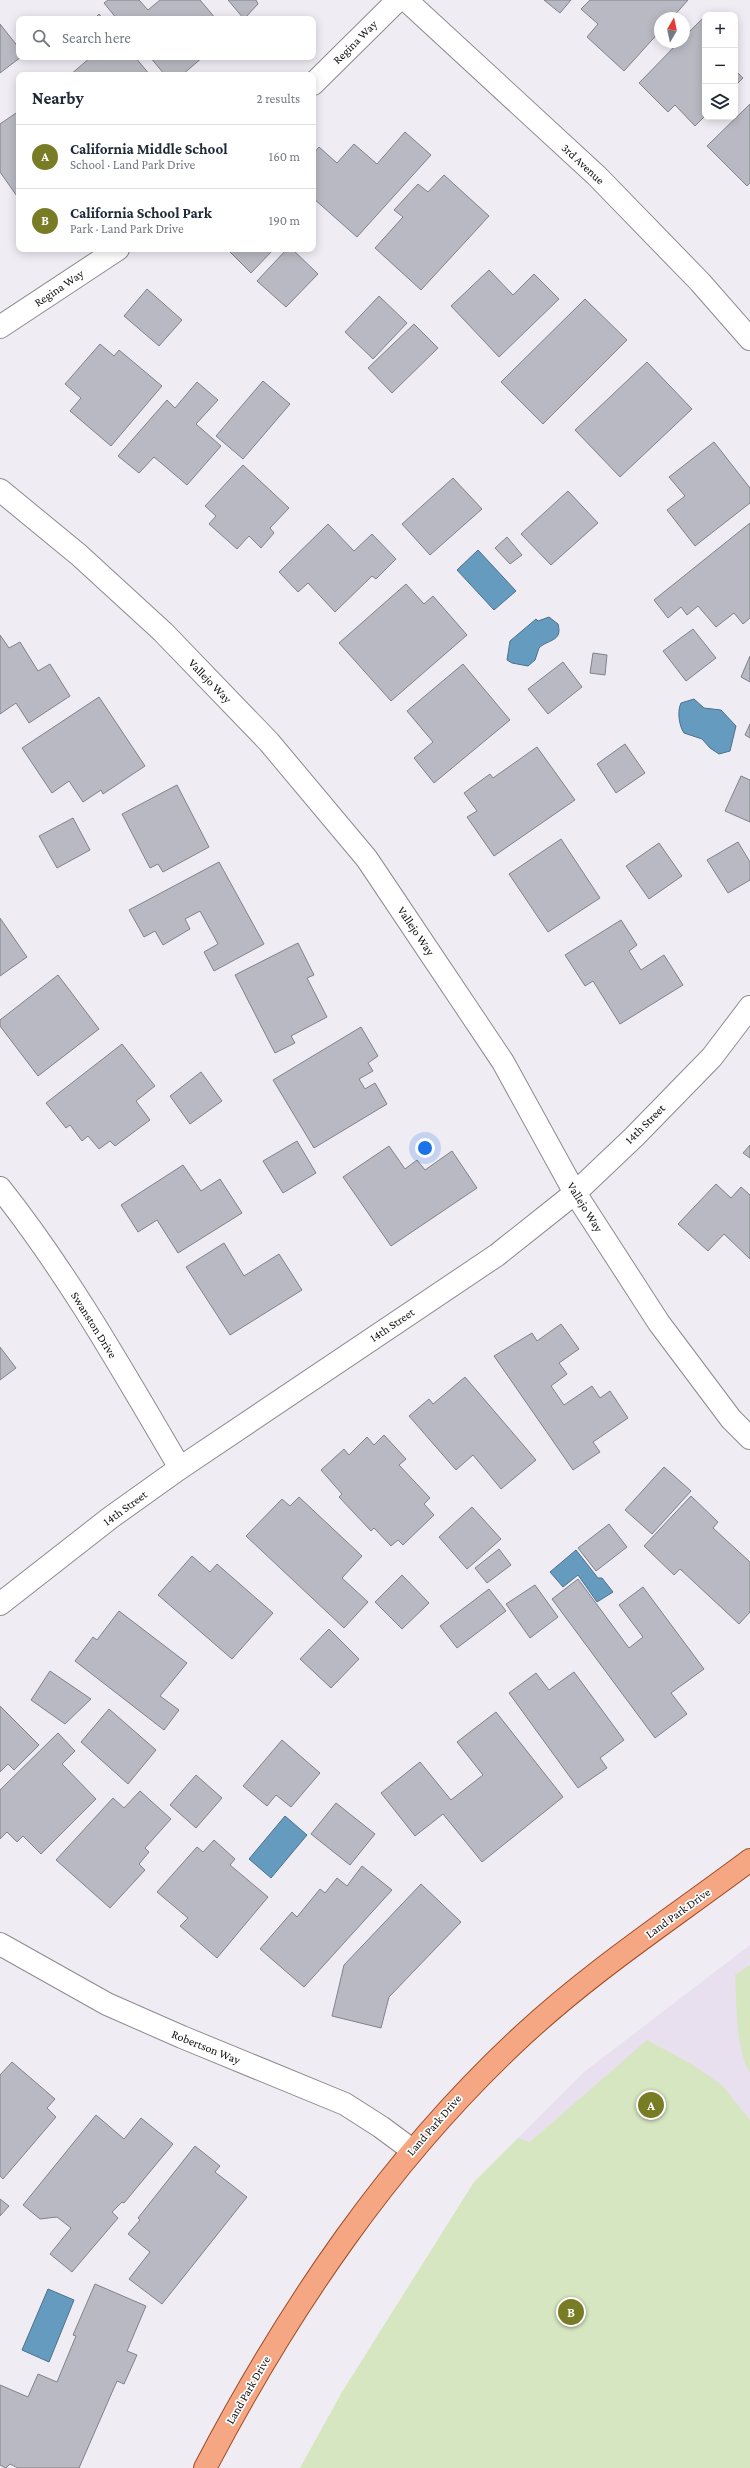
<!DOCTYPE html>
<html lang="en">
<head>
<meta charset="utf-8">
<style>
	body { margin:0; font-family:"Crimson Pro",serif; background:#f2f2f3; color:#1f2937 }
	.controls { position:absolute; right:12px; top:12px; display:grid; overflow:hidden; border-radius:8px; box-shadow:0 2px 10px #0003 }
	.controls button { width:36px; height:36px; display:grid; place-items:center; padding:0; border:0; border-bottom:1px solid #e0e1e3; background:#fff; color:#1f2937; font:20px sans-serif }
	.compass { position:absolute; left:654px; top:12px; width:36px; height:36px; border-radius:50%; background:#fff; box-shadow:0 2px 10px #0003; rotate:9deg }
	.you { position:absolute; left:425px; top:1148px; width:14px; height:14px; margin:-10px; border:3px solid #fff; border-radius:50%; background:#1a73e8; box-shadow:0 0 0 6px #1a73e833 }
	.badge { display:grid; place-items:center; width:26px; height:26px; border-radius:50%; background:#777c25; color:#fff; font-size:13px; font-weight:700 }
	.pin { position:absolute; translate:-50% -50%; border:2px solid #fff; box-shadow:0 1px 4px #0006 }
	.list { margin:0; padding:0; list-style:none }
	h2 { display:flex; justify-content:space-between; align-items:center; height:52px; margin:0; padding:0 16px; font-size:17px }
	h2 small { font-size:13px; font-weight:400; color:#747a83 }
	.list li { display:grid; grid-template-columns:26px 1fr auto; gap:12px; align-items:center; box-sizing:border-box; height:64px; padding:0 16px; border-top:1px solid #e0e1e3 }
	.list b { display:block; font-size:15px; white-space:nowrap }
	.list p { margin:0; font-size:13px; white-space:nowrap; color:#747a83 }
	.list em { font-size:13px; font-style:normal; color:#747a83 }
	.icon { flex:none; width:22px; height:22px; fill:none; stroke:currentColor; stroke-width:2; stroke-linecap:round; stroke-linejoin:round }
	.map { position:relative; flex:none; width:750px; height:2468px; overflow:hidden }
	.search { position:absolute; background:#fff; box-shadow:0 2px 10px #0003; left:16px; top:16px; width:300px; height:44px; display:flex; align-items:center; gap:10px; box-sizing:border-box; padding:0 14px; border-radius:8px; color:#747a83; font-size:15px }
	.panel { position:absolute; background:#fff; box-shadow:0 2px 10px #0003; left:16px; top:72px; width:300px; height:180px; border-radius:8px }
	.map>svg:first-child { display:block }
</style>
</head>
<body>
<div class="map">
<svg width="750" height="2468" viewBox="0 0 750 2468">
	<rect width="100%" height="100%" fill="#f0ecf4"/>
	<path fill="#e8e0ef" d="M750,1945V2231L518,2138L584,2072Z"/>
	<g fill="#d6e6c1">
		<path d="M750,1965V2073C735,2048 737,2004 735,1975Z"/>
		<path d="M647,2040L693,2065L722,2085L750,2120V2468H300L342,2392L474,2182L518,2138L530,2142Z"/>
	</g>
	<g fill="#659bbf" stroke="#4c718b">
		<path d="M478,550L516,591L494,610L457,570Z"/>
		<path d="M549,617L558,624C563,642 548,639 539,648L535,660L528,666L512,663L507,660L510,641L536,619L538,621Z"/>
		<path d="M694,699L704,708L721,710L736,726L730,751L719,754L710,748L702,739L684,733C679,726 677,711 681,703Z"/>
		<path d="M576,1550L598,1578H602L613,1592L597,1602L578,1575L563,1587L550,1572Z"/>
		<path d="M285,1816L307,1835L271,1878L249,1859Z"/>
		<path d="M48,2289L74,2300L49,2362L22,2350Z"/>
	</g>
	<g fill="#b8b9c2" stroke="#81828a">
		<path d="M108,0H139L148,10L160,0H200L216,19H117L104,3Z"/>
		<path d="M228,0H256L258,4L244,19Z"/>
		<path d="M544,0H571L560,13Z"/>
		<path d="M590,0H688L672,18H660V31L624,71L587,37L598,24L581,9Z"/>
		<path d="M99,14L103,19H94Z"/>
		<path d="M704,17L705,116L695,126L675,105L668,112L639,83L679,42H684V37Z"/>
		<path d="M0,24L19,48V57H21L0,73Z"/>
		<path d="M91,57H97L99,60L103,57H135L150,75H70Z"/>
		<path d="M150,57H203L182,75H165Z"/>
		<path d="M735,70L743,78L735,86Z"/>
		<path d="M750,104V183L747,186L707,146Z"/>
		<path d="M19,111V199L0,172V124Z"/>
		<path d="M405,132L431,155L357,237L313,198V154L319,147L337,163L354,144L377,164Z"/>
		<path d="M444,175L489,216L421,290L375,248L403,217L394,210L418,184L428,192Z"/>
		<path d="M227,249H274L251,273Z"/>
		<path d="M287,249H292L318,274L286,307L257,281Z"/>
		<path d="M489,270L513,295L534,274L559,299L499,357L451,306Z"/>
		<path d="M147,289L182,320L159,346L124,316Z"/>
		<path d="M379,296L407,323L373,359L345,332Z"/>
		<path d="M585,299L627,340L543,424L501,382Z"/>
		<path d="M414,324L438,348L392,393L368,368Z"/>
		<path d="M100,344L114,356L119,350L162,386L111,446L70,411L81,398L65,384Z"/>
		<path d="M647,362L692,409L620,477L575,430Z"/>
		<path d="M263,381L290,404L243,459L216,436Z"/>
		<path d="M197,382L218,400L196,424L221,446L187,485L154,457L139,473L118,456L167,400L175,408Z"/>
		<path d="M714,442L750,488V503L695,546L667,510L685,496L669,477Z"/>
		<path d="M243,465L289,508L270,528L274,533L261,548L249,536L237,549L209,524L216,516L205,506Z"/>
		<path d="M453,478L482,509L430,555L402,524Z"/>
		<path d="M568,491L598,523L551,565L521,534Z"/>
		<path d="M750,523V618L743,624L734,613L716,627L698,606L687,615L681,607L668,618L654,600Z"/>
		<path d="M328,524L354,551L372,534L396,559L376,579L372,576L335,612L308,583L298,592L279,572Z"/>
		<path d="M507,537L522,555L510,564L495,548Z"/>
		<path d="M406,584L424,604L433,596L467,635L391,701L339,643Z"/>
		<path d="M693,629L716,658L686,681L663,651Z"/>
		<path d="M0,635L9,648L20,642L38,671L50,664L70,696L29,723L16,703L0,714Z"/>
		<path d="M593,653L607,655L605,675L590,673Z"/>
		<path d="M750,656V682L741,677Z"/>
		<path d="M563,662L582,687L548,714L528,689Z"/>
		<path d="M463,664L510,720L434,783L414,758L433,742L407,711Z"/>
		<path d="M99,697L145,766L103,794L101,790L83,802L69,781L52,793L22,748Z"/>
		<path d="M750,724V738L745,735Z"/>
		<path d="M625,744L645,773L616,793L597,764Z"/>
		<path d="M537,747L575,800L494,856L467,817L477,811L464,793L490,774L493,778Z"/>
		<path d="M741,776L750,780V822L725,811Z"/>
		<path d="M177,785L209,847L163,872L158,864L150,868L122,814Z"/>
		<path d="M73,818L90,850L57,868L39,836Z"/>
		<path d="M561,839L600,898L548,932L509,874Z"/>
		<path d="M738,842L750,862V880L728,893L707,860Z"/>
		<path d="M659,843L682,876L649,899L626,866Z"/>
		<path d="M219,862L264,944L214,971L204,952L218,944L200,911L185,919L190,929L163,945L155,931L144,937L129,910Z"/>
		<path d="M0,918L27,957L0,976Z"/>
		<path d="M621,920L637,945L629,951L641,970L664,955L683,985L620,1024L593,981L585,986L565,955Z"/>
		<path d="M298,943L314,975L307,978L327,1017L291,1036L295,1043L275,1053L235,975Z"/>
		<path d="M58,975L99,1029L38,1076L0,1026V1020Z"/>
		<path d="M361,1027L378,1056L368,1063L373,1071L359,1079L365,1089L375,1083L387,1104L314,1148L273,1080Z"/>
		<path d="M122,1044L155,1086L136,1101L150,1120L115,1146L110,1141L99,1149L88,1136L82,1141L70,1125L66,1128L46,1103Z"/>
		<path d="M201,1072L222,1101L190,1124L170,1096Z"/>
		<path d="M297,1141L316,1173L283,1193L263,1161Z"/>
		<path d="M750,1145V1158L743,1153Z"/>
		<path d="M389,1146L405,1169L417,1160L425,1170L452,1151L477,1188L391,1246L343,1177Z"/>
		<path d="M183,1165L201,1191L220,1179L242,1213L178,1253L157,1220L138,1232L121,1205Z"/>
		<path d="M716,1184L731,1198L741,1187L750,1195V1259L724,1234L708,1251L678,1224Z"/>
		<path d="M224,1243L244,1276L279,1254L302,1290L230,1335L186,1267Z"/>
		<path d="M561,1324L579,1349L559,1363L567,1374L551,1386L564,1405L592,1386L600,1398L610,1391L628,1418L593,1442L600,1452L573,1470L494,1356L532,1333L537,1341Z"/>
		<path d="M0,1347L16,1368L0,1380Z"/>
		<path d="M465,1377L536,1460L501,1489L473,1455L456,1470L409,1416L429,1399L433,1404Z"/>
		<path d="M384,1435L406,1459L399,1465L430,1498L424,1504L434,1515L403,1545L398,1540L391,1546L374,1528L371,1531L339,1497L342,1494L321,1470L344,1449L349,1455L367,1437L374,1445Z"/>
		<path d="M664,1467L691,1491L652,1534L625,1510Z"/>
		<path d="M691,1496L718,1522L713,1528L750,1562V1612L739,1624L680,1569L674,1575L644,1546Z"/>
		<path d="M299,1497L362,1556L342,1578L368,1602L344,1628L246,1536L282,1499L290,1506Z"/>
		<path d="M472,1507L501,1539L467,1569L439,1537Z"/>
		<path d="M609,1524L627,1547L596,1571L578,1548Z"/>
		<path d="M499,1549L511,1565L487,1583L475,1568Z"/>
		<path d="M192,1556L210,1572L217,1564L273,1613L232,1659L158,1595Z"/>
		<path d="M402,1575L429,1603L402,1629L375,1602Z"/>
		<path d="M578,1579L629,1648L643,1637L619,1605L643,1587L704,1669L671,1693L687,1714L655,1738L552,1599Z"/>
		<path d="M535,1585L558,1617L530,1638L506,1604Z"/>
		<path d="M489,1589L506,1611L457,1648L440,1626Z"/>
		<path d="M119,1611L187,1663L160,1696L179,1710L164,1730L75,1661L93,1637L97,1640Z"/>
		<path d="M329,1629L359,1659L331,1688L300,1659Z"/>
		<path d="M50,1671L91,1699L65,1724L31,1700Z"/>
		<path d="M574,1672L624,1740L600,1758L607,1768L578,1788L509,1693L536,1673L549,1690Z"/>
		<path d="M0,1706L39,1745L14,1770L8,1764L0,1772Z"/>
		<path d="M109,1709L156,1750L128,1784L81,1742Z"/>
		<path d="M496,1712L563,1797L482,1862L443,1814L415,1836L381,1793L420,1762L451,1800L483,1775L457,1742Z"/>
		<path d="M58,1733L75,1751L62,1764L96,1799L41,1854L23,1836L17,1842L7,1832L0,1839V1790Z"/>
		<path d="M282,1740L320,1773L291,1807L276,1795L267,1806L243,1786Z"/>
		<path d="M196,1775L222,1798L196,1828L170,1805Z"/>
		<path d="M140,1791L171,1819L145,1848L149,1852L139,1864L145,1870L110,1908L56,1860L113,1798L124,1808Z"/>
		<path d="M336,1803L375,1834L350,1865L311,1834Z"/>
		<path d="M214,1840L235,1859L230,1865L268,1897L217,1958L180,1926L188,1918L157,1892L197,1847L203,1852Z"/>
		<path d="M362,1866L392,1890L304,1987L260,1949L292,1912L297,1917L320,1889L325,1893L337,1878L347,1886Z"/>
		<path d="M421,1884L461,1922L389,1997L381,2028L332,2016L344,1965Z"/>
		<path d="M12,2062L55,2099L47,2108L56,2117L3,2179L0,2176V2075Z"/>
		<path d="M96,2115L124,2139L141,2118L173,2144L124,2203L122,2202L112,2212L118,2218L72,2272L50,2254L71,2228L57,2217L40,2219L23,2205Z"/>
		<path d="M195,2146L220,2166L215,2172L247,2197L162,2304L129,2279L150,2252L128,2234L140,2220L138,2218Z"/>
		<path d="M0,2199L9,2206L0,2216Z"/>
		<path d="M95,2284L146,2306L127,2351L137,2355L124,2384L117,2381L79,2468H18L10,2464L6,2468L0,2465V2385L28,2397L38,2374L57,2382L76,2336L73,2335Z"/>
	</g>
	<g fill="none" stroke-linecap="round" stroke-linejoin="round">
		<g stroke="#8e8a91" stroke-width="24">
			<g id="minor">
				<path d="M406,0L597,176L700,282L750,339"/>
				<path d="M313,84L398,0"/>
				<path d="M0,327L118,249"/>
				<path d="M0,490L79,555L163,632L269,742L367,859L503,1062L575,1193L659,1323L731,1419L750,1438"/>
				<path d="M0,1188C69,1275 124,1373 180,1468"/>
				<path d="M0,1604L110,1518L180,1468L497,1255L575,1193L634,1137L712,1057L750,1007"/>
				<path d="M0,1944L107,2004L182,2037L345,2104L381,2127L412,2150"/>
			</g>
		</g>
		<g stroke="#9f4c24" stroke-width="24">
			<path id="major" d="M205,2468C289,2308 390,2158 523,2035C593,1970 674,1917 750,1860"/>
		</g>
		<use href="#minor" stroke="#fff" stroke-width="22"/>
		<use href="#major" stroke="#f4a782" stroke-width="22"/>
	</g>
	<g text-anchor="middle" dominant-baseline="central" stroke-width="3.5" stroke-linejoin="round" paint-order="stroke">
		<g font-size="12" fill="#100f11" stroke="#fff">
			<text transform="translate(355 42) rotate(-45)">Regina Way</text>
			<text transform="translate(583 164) rotate(43)">3rd Avenue</text>
			<text transform="translate(59 288) rotate(-34)">Regina Way</text>
			<text transform="translate(210 681) rotate(46)">Vallejo Way</text>
			<text transform="translate(416 931) rotate(56)">Vallejo Way</text>
			<text transform="translate(645 1124) rotate(-45)">14th Street</text>
			<text transform="translate(585 1207) rotate(58)">Vallejo Way</text>
			<text transform="translate(94 1325) rotate(58)">Swanston Drive</text>
			<text transform="translate(392 1325) rotate(-34)">14th Street</text>
			<text transform="translate(125 1508) rotate(-36)">14th Street</text>
			<text transform="translate(678 1913) rotate(-36)">Land Park Drive</text>
			<text transform="translate(206 2047) rotate(22)">Robertson Way</text>
			<text transform="translate(434 2125) rotate(-49)">Land Park Drive</text>
			<text transform="translate(248 2390) rotate(-60)">Land Park Drive</text>
		</g>
	</g>
</svg>
<div class="controls">
<button>+</button>
<button>−</button>
<button><svg class="icon" aria-label="layers" viewBox="0 0 24 24"><path d="M12 4l9 5-9 5-9-5zM3 14l9 5 9-5"/></svg></button>
</div>
<svg class="compass" viewBox="-18 -18 36 36"><path d="M0-13l5 13h-10z" fill="#e53935"/><path d="M0 13l5-13h-10z" fill="#747a83"/></svg>
<div class="you"></div>
<div class="pin badge" style="left:651px;top:2105px">A</div>
<div class="pin badge" style="left:571px;top:2312px">B</div>
<div class="search"><svg class="icon" aria-label="search" viewBox="0 0 24 24"><circle cx="10" cy="10" r="6"/><path d="M15 15l6 6"/></svg>Search here</div>
<section class="panel">
<h2>Nearby<small>2 results</small></h2>
<ul class="list">
<li><span class="badge">A</span><div><b>California Middle School</b><p>School · Land Park Drive</p></div><em>160 m</em></li>
<li><span class="badge">B</span><div><b>California School Park</b><p>Park · Land Park Drive</p></div><em>190 m</em></li>
</ul>
</section>
</div>
</body>
</html>
